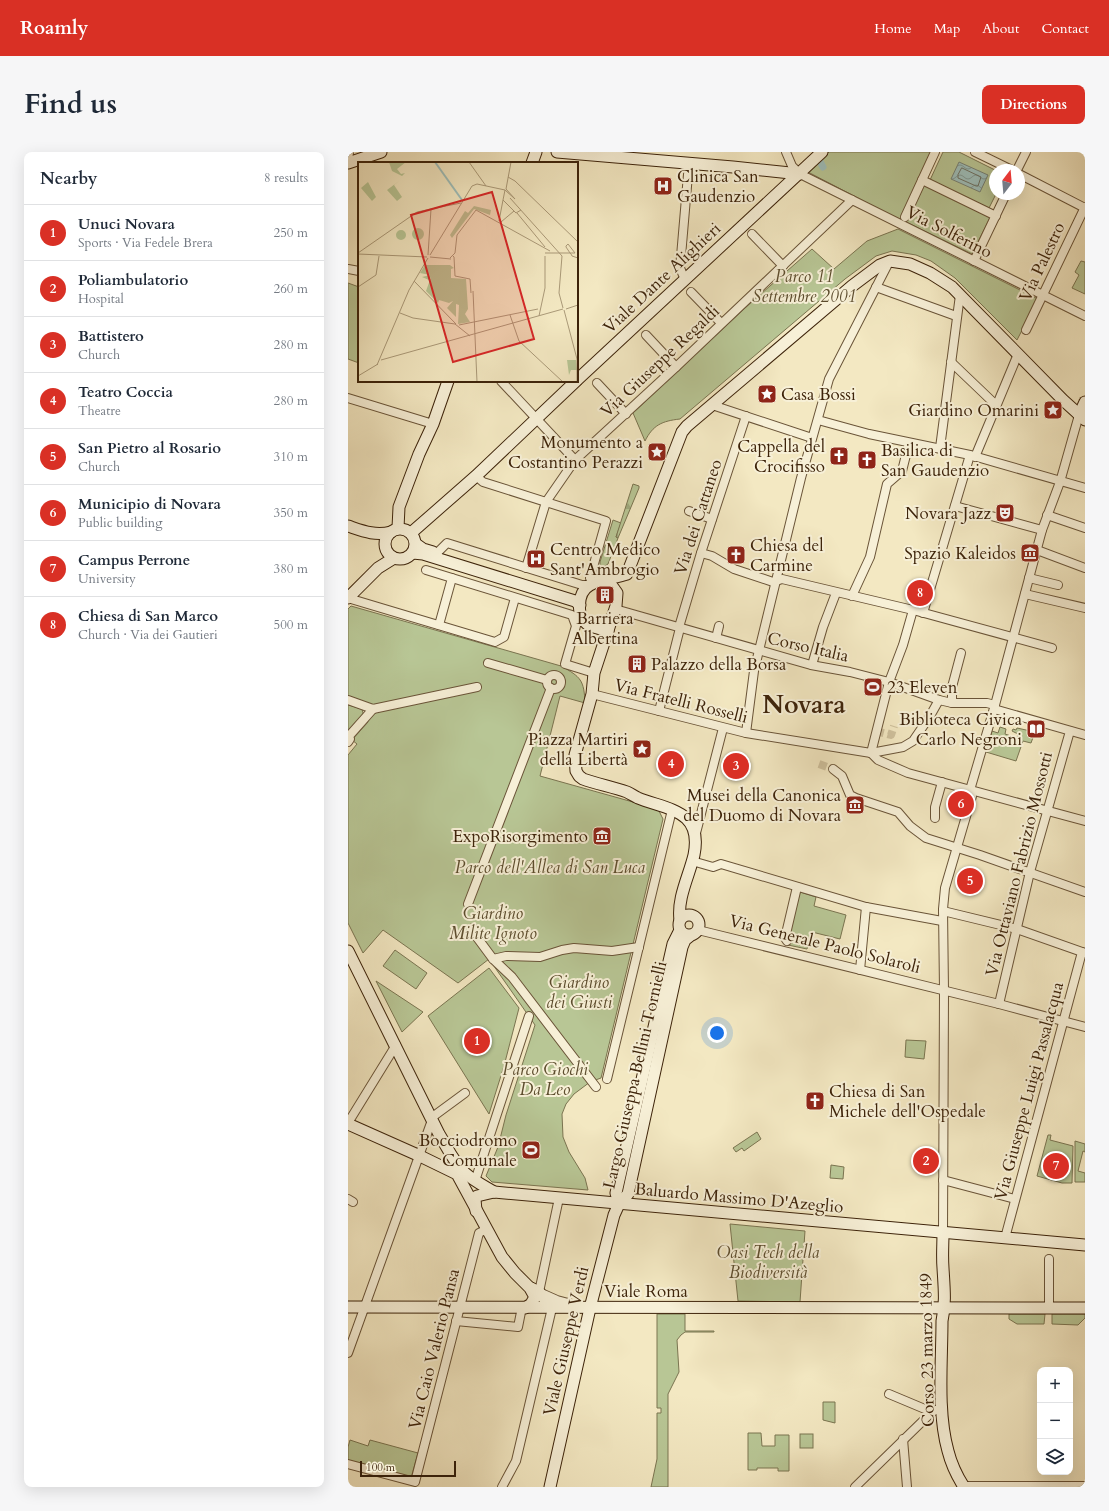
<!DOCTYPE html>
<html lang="en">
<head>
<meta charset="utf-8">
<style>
	body { margin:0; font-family:Cardo,serif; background:#f6f6f7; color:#1f2937 }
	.controls { position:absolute; right:12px; bottom:12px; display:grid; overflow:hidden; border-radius:8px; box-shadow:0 4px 16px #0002 }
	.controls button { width:36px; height:36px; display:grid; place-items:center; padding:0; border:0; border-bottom:1px solid #e0e1e3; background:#fff; color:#1f2937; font:20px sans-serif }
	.compass { position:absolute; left:641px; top:12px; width:36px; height:36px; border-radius:50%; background:#fff; box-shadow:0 4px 16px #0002; rotate:16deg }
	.scale { position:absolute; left:12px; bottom:10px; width:96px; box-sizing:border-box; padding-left:4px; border:2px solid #3d230a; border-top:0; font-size:11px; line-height:14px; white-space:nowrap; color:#3d230a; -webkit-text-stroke:3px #f7f0d7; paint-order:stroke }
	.you { position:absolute; left:369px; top:881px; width:14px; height:14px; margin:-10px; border:3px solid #fff; border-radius:50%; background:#1a73e8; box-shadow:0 0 0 6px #1a73e833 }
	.badge { display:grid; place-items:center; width:26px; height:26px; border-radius:50%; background:#d93025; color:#fff; font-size:13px; font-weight:700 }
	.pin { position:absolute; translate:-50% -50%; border:2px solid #fff; box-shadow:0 1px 4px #0006 }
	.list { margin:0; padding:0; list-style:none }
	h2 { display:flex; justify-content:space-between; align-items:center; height:52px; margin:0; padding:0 16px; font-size:17px }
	h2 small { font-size:13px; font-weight:400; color:#747a83 }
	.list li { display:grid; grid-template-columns:26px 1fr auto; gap:12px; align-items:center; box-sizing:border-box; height:56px; padding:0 16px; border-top:1px solid #e0e1e3 }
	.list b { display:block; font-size:15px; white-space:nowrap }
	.list p { margin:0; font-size:13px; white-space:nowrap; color:#747a83 }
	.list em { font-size:13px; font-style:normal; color:#747a83 }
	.icon { flex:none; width:22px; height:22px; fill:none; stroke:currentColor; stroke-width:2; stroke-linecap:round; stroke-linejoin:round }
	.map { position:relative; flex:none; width:737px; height:1335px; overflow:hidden; border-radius:8px }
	header { display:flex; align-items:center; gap:24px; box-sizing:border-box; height:56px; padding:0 20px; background:#d93025; color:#fff }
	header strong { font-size:19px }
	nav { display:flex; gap:22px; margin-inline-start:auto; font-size:14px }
	.intro { display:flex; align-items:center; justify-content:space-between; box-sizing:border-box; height:96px; padding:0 24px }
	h1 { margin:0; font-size:28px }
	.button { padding:10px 18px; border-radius:8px; background:#d93025; color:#fff; font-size:14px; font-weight:700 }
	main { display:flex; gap:24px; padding:0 24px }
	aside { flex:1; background:#fff; border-radius:8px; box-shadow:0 4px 16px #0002 }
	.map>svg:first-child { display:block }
</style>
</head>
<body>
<header>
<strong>Roamly</strong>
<nav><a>Home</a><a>Map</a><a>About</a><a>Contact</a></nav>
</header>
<div class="intro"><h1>Find us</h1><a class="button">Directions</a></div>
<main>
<aside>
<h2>Nearby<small>8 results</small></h2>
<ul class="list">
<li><span class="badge">1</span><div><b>Unuci Novara</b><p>Sports · Via Fedele Brera</p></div><em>250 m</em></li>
<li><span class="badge">2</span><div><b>Poliambulatorio</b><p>Hospital</p></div><em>260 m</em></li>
<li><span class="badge">3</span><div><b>Battistero</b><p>Church</p></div><em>280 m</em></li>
<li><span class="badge">4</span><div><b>Teatro Coccia</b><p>Theatre</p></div><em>280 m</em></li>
<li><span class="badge">5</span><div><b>San Pietro al Rosario</b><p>Church</p></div><em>310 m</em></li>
<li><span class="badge">6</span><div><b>Municipio di Novara</b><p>Public building</p></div><em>350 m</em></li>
<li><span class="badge">7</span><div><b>Campus Perrone</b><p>University</p></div><em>380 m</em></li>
<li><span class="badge">8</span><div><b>Chiesa di San Marco</b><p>Church · Via dei Gautieri</p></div><em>500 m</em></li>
</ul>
</aside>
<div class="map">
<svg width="737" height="1335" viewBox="0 0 737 1335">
	<defs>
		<pattern id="forest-firs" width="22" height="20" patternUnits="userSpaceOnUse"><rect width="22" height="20" fill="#b8c695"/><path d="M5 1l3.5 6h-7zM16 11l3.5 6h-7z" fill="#9faa7f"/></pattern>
		<pattern id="water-waves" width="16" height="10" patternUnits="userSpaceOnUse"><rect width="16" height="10" fill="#9ebfbb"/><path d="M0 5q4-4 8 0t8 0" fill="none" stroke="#829b96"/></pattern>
	</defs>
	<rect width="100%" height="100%" fill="#f3e8c2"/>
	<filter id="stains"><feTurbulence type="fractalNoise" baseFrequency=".005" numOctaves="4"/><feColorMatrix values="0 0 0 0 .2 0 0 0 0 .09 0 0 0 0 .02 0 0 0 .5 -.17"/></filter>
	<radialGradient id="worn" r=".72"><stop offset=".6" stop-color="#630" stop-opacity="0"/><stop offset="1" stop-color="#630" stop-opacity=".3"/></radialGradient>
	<g fill="#b8c695" stroke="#7a7450">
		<path d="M481,0H583L552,68L460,20Z"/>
		<path d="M595,0H611L647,18V42H648L641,56L582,28Z"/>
		<path d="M577,32L643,64L624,102L558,70Z"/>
		<path d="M550,77L690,147L669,188L607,126L583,109L568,103L544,99L528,104L497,127L332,267C314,269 305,273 297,289L285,261L397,156L464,97L486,117L519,89Z"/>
		<path d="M733,109L737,110V142L724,136L731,123L727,120Z"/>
		<path d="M0,131L11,135V211L0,207Z"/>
		<path d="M265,368L273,371L268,385L270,386L260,412L254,416L252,413V410Z"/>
		<path d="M3,454L213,514C233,525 236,528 237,551L212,544L192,624L310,657L315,667L253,926L242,930L226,942L218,952L214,962L215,985L221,1000L237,1026L240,1038L144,1030L138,1024L150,995L158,963L187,873L141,807L110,831L35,778L15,801L0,771V603L9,592L4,588L20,570L15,549L0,544V457Z"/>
		<path d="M0,553L14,557L16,565L0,583Z"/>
		<path d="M652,575L658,577L657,582L669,586L670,582L664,579L665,577L668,578L669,576L687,580L683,591L675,589L668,609L638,600L644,579L650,581Z"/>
		<path d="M452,740L468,745L466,754L498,763L492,787L464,780L459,797L440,793L442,780Z"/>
		<path d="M47,798L79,821L68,837L35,814Z"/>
		<path d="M141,816L171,856L156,914L141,962L80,864Z"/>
		<path d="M28,829L75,860L54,880Z"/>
		<path d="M558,888L578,889L576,907L557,905Z"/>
		<path d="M409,980L413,987L396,999L394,996L388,1000L385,996Z"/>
		<path d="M700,983H703L702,988L725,994L724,1031H714L689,1024Z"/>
		<path d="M727,989L737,992V1000L735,999L730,1019L737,1021V1030H727Z"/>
		<path d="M483,1013L496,1015L495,1027L482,1026Z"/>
		<path d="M382,1072L457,1079L452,1150L390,1149Z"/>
		<path d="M309,1162H337V1179H366V1180H337L333,1183L329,1188L331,1220L320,1242V1335H303L309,1307V1261H313V1256H309Z"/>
		<path d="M661,1162H697L696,1172H669L661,1167Z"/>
		<path d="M704,1162H737V1166L730,1173L704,1172Z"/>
		<path d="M475,1250H487V1271L475,1268Z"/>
		<path d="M400,1281H413L414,1294H427V1283H441V1319H430V1316H409V1318H400Z"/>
		<rect x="452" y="1282" width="13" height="14"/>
		<path d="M2,1288L20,1294L22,1288L70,1301L63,1326L0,1309V1295Z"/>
	</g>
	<path fill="url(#forest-firs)" stroke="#7a7450" d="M285,332L291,334V336L270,386L268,385Z"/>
	<path fill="url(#water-waves)" stroke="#778174" d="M611,10L640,23L632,40L603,27Z"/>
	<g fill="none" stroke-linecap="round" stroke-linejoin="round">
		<path stroke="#6e7162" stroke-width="1" d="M614,16L633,25L630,34H628L610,26V23Z"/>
		<path stroke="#9ebfbb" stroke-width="7" d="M468,2L475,15"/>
		<g stroke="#cfc19d" stroke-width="8" stroke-dasharray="8 4" stroke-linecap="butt">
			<path d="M528,579L543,583L546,574"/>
			<path d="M471,612L485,617"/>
		</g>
		<g stroke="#6a5438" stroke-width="10">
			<g id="street">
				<path d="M438,0L444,14L452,22L737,164"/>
				<path d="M627,0L664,18"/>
				<path d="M0,10L1,0"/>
				<path d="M669,18L678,0"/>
				<path d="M671,22L737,56"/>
				<path d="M574,28L648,64"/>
				<path d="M557,65L587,0"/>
				<path d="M404,82L435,114"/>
				<path d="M626,109L658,42"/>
				<path d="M0,117L11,119"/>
				<path d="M338,127L335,123L332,116L341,11"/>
				<path d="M528,135L608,164"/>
				<path d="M343,140L373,171"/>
				<path d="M678,178L737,55"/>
				<path d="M298,183L328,215"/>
				<path d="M603,210L648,253"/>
				<path d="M153,229L227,308"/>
				<path d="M249,231L278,262"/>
				<path d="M0,246L85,272"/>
				<path d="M364,253L464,286"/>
				<path d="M470,268L521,282L622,303L737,336"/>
				<path d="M592,296L612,143"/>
				<path d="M627,305L670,202"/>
				<path d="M128,324L135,330L258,369L242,426L245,432"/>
				<path d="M607,354L694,378"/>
				<path d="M341,359L364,367"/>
				<path d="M699,363L737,376"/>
				<path d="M689,398L737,416"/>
				<path d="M89,401L99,391L234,433H242"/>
				<path d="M353,401L364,404L386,417L425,430L434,427L565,458L704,496"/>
				<path d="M178,416L198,350L227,308L328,215L504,48"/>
				<path d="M78,418L224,463L228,474L217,512L246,521"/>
				<path d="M681,426L710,433"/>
				<path d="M677,442L737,456"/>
				<path d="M504,444L522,405L539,332L554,319L561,291"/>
				<path d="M0,446L147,490L156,485L167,446"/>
				<path d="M267,457L463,513L502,520L541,530L591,548L604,551H639L647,553"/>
				<path d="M575,461L622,303"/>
				<path d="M91,473L104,426"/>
				<path d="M331,475L353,401L398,264"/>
				<path d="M368,486L371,474"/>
				<path d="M140,511L199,528"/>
				<path d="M464,513L475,475L488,441"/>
				<circle cx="206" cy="530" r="7"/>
				<path d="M244,542L398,581L523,601L555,595L565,589L582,564L591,548"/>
				<path d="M0,548L25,557L129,535"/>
				<path d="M604,551V535L613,501"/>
				<path d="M646,557L737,583"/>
				<path d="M311,559L332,476"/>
				<path d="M398,581L406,519L453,326L481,227L541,110"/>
				<path d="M0,590L2,587L1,584L25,557"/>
				<path d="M523,601L530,608L560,621L737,669"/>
				<path d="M523,601L541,530L555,493L565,458"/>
				<path d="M485,617L494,624L502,643L508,646L550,660L562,674L578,686L632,703L737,740"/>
				<path d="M587,666V655L594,630"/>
				<path d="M347,685L375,576"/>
				<path d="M344,709L365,715L373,712L518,755L594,769"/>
				<path d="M120,752L203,536"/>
				<path d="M595,759L669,777L737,801"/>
				<path d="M125,776L128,784L145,807L164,825L248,935"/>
				<path d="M350,778L651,852L737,875"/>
				<path d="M439,789L437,786L449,735"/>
				<path d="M145,807L158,804L192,805L214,798L226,796L264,799L291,795"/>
				<path d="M512,818L518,755"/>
				<path d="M651,852L682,720L722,579"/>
				<path d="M259,927L323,662"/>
				<path d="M83,966L117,941"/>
				<path d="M0,971L48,893"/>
				<path d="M595,1028L667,1047"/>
				<path d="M127,1029L181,864"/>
				<path d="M211,1046L191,1140L209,1148L228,1153"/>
				<path d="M0,1047L5,1050"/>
				<path d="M595,1081L596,839L595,757L597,736L624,644L622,638L647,553L694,378L712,330L731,263"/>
				<path d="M657,1086L734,800"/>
				<path d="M701,1156V1107"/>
				<path d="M108,1169L170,1175L174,1155"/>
				<path d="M0,1201L84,968"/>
				<path d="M541,1242L584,1260"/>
				<path d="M555,1287L559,1335"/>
				<path d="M0,1312L67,1330L131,1081L139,1077"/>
				<path d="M615,1334H737"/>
				<path d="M154,1335L168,1309L204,1156"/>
				<path d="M507,1335L584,1260L594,1255"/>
			</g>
		</g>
		<g stroke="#3d230a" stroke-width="13">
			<g id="secondary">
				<path d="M209,0L385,15L452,22"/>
				<path d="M0,11L33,0"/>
				<path d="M184,11L188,0"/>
				<path d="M229,228L474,0"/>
				<path d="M731,263L737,250"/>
				<path d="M0,374C15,379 27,384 43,380"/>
				<path d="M50,376L51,355L71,302L85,272L100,229"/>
				<circle cx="52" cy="392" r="15"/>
				<path d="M63,381L128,324L228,229"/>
				<path d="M68,392L75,397L85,400"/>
				<path d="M65,401L75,402L227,449L232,453"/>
				<path d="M250,430L264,434L269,441L268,454L246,521L244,542L227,603L228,619L231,624L235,627C249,632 265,635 279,640C283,642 286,644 290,646C320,658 355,658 346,703C341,724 329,746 332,768"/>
				<path d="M0,446L30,416L46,406"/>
				<path d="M260,479C254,477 247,476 241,473C227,466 229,440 242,433C253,427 267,426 279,422L334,280L339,274L504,134L532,113L542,109L562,112L582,121L604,135L715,248L737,268"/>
				<circle cx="341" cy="773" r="10"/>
				<path d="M0,799L91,982C99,995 106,1011 117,1021C126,1029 136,1034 146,1040"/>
				<path d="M0,972L72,1004L109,1022L154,1105L167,1121L182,1136L187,1145L183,1152L177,1156"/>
				<path d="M271,1052L268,1041L325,792L332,778"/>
				<path d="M128,1059L127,1047L129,1044L146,1040L737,1093"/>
				<path d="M595,1081C595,1092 594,1104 595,1116C596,1134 598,1151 594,1169C594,1210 589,1260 600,1299C603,1311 609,1324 616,1335"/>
				<path d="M183,1136L191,1140L204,1156"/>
				<path d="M0,1155L737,1156"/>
				<path d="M202,1335L242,1156L266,1063L271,1052L280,1042L334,795L337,788L342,784"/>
			</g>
		</g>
		<use href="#street" stroke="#f7f0d7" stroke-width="8"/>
		<use href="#secondary" stroke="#f7f0d7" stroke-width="11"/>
	</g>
	<defs>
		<g id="hospital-square" transform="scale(1)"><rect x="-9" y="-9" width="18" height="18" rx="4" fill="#8f2418" stroke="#f7f0d7"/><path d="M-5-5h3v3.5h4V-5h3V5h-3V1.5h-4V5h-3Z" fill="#fff"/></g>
		<g id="sight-square" transform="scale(1)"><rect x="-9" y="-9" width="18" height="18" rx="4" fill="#8f2418" stroke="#f7f0d7"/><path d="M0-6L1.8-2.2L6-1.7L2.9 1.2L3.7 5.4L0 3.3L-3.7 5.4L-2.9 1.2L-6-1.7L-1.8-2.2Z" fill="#fff"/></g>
		<g id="church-square" transform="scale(1)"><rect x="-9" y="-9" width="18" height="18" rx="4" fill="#8f2418" stroke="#f7f0d7"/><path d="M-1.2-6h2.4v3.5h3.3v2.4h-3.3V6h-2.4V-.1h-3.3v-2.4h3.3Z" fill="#fff"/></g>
		<g id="theatre-square" transform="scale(1)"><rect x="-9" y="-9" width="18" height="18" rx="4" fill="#8f2418" stroke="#f7f0d7"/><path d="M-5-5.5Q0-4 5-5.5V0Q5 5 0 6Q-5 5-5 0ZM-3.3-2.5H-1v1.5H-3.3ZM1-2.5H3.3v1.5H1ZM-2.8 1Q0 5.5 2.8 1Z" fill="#fff"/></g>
		<g id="museum-square" transform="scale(1)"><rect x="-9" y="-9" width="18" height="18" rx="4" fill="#8f2418" stroke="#f7f0d7"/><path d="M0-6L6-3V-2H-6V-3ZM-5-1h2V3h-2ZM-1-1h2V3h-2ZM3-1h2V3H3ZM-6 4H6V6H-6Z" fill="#fff"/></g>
		<g id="building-square" transform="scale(1)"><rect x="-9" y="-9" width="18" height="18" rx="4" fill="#8f2418" stroke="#f7f0d7"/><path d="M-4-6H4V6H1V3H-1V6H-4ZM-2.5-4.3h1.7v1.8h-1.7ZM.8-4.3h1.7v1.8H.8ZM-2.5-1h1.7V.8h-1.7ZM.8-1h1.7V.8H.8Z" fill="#fff"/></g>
		<g id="stadium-square" transform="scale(1)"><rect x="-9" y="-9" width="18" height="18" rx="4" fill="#8f2418" stroke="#f7f0d7"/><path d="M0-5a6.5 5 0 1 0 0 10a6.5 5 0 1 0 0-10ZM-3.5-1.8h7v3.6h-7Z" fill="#fff"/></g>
		<g id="library-square" transform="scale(1)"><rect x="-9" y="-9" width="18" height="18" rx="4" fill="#8f2418" stroke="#f7f0d7"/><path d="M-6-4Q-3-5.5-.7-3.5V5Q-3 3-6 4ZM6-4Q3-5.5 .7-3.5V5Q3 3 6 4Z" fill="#fff"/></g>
	</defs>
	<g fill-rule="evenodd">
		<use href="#hospital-square" x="315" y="34"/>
		<use href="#sight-square" x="419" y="242"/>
		<use href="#sight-square" x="705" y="258"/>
		<use href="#sight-square" x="309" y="300"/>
		<use href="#church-square" x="491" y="304"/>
		<use href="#church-square" x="519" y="308"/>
		<use href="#theatre-square" x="657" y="361"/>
		<use href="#museum-square" x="682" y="401"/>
		<use href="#church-square" x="388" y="403"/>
		<use href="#hospital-square" x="188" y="407"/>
		<use href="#building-square" x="257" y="443"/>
		<use href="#building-square" x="289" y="512"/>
		<use href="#stadium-square" x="525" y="535"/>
		<use href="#library-square" x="688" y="577"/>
		<use href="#sight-square" x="294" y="597"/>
		<use href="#museum-square" x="507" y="653"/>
		<use href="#museum-square" x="254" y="684"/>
		<use href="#church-square" x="467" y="949"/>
		<use href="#stadium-square" x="183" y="998"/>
	</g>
	<g text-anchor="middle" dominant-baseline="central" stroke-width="4" stroke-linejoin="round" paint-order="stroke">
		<g font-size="17" fill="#3d230a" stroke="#f7f0d7" text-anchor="end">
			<text x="329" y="24" text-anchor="start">Clinica San<tspan x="329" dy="20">Gaudenzio</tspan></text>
			<text x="433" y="242" text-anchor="start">Casa Bossi</text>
			<text x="691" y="258">Giardino Omarini</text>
			<text x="295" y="290">Monumento a<tspan x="295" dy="20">Costantino Perazzi</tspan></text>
			<text x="477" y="294">Cappella del<tspan x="477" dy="20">Crocifisso</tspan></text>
			<text x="533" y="298" text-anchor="start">Basilica di<tspan x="533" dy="20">San Gaudenzio</tspan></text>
			<text x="643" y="361">Novara Jazz</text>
			<text x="402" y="393" text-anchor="start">Chiesa del<tspan x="402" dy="20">Carmine</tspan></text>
			<text x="202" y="397" text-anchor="start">Centro Medico<tspan x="202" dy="20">Sant'Ambrogio</tspan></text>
			<text x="668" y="401">Spazio Kaleidos</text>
			<text x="257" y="466" text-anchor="middle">Barriera<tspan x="257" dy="20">Albertina</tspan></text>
			<text x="303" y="512" text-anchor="start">Palazzo della Borsa</text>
			<text x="539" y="535" text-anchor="start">23 Eleven</text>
			<text x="674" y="567">Biblioteca Civica<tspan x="674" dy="20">Carlo Negroni</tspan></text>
			<text x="280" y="587">Piazza Martiri<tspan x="280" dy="20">della Libertà</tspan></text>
			<text x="493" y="643">Musei della Canonica<tspan x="493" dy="20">del Duomo di Novara</tspan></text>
			<text x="240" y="684">ExpoRisorgimento</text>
			<text x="481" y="939" text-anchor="start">Chiesa di San<tspan x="481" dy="20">Michele dell'Ospedale</tspan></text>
			<text x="169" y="988">Bocciodromo<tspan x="169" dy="20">Comunale</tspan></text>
		</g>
		<g font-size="17" fill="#3d230a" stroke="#f7f0d7">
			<text transform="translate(601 80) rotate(27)">Via Solferino</text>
			<text transform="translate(694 110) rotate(-65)">Via Palestro</text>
			<text transform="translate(314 126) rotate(-43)">Viale Dante Alighieri</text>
			<text transform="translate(312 209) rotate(-43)">Via Giuseppe Regaldi</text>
			<text transform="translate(350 365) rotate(-72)">Via dei Cattaneo</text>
			<text transform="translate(460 495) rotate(13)">Corso Italia</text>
			<text transform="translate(333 549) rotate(14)">Via Fratelli Rosselli</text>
			<text transform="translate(671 712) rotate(-76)">Via Ottaviano Fabrizio Mossotti</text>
			<text transform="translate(477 792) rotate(14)">Via Generale Paolo Solaroli</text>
			<text transform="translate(287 923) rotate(-77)">Largo Giuseppa Bellini Tornielli</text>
			<text transform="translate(681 939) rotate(-75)">Via Giuseppe Luigi Passalacqua</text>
			<text transform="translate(391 1046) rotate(5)">Baluardo Massimo D'Azeglio</text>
			<text x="298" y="1139">Viale Roma</text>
			<text transform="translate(218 1189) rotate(-77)">Viale Giuseppe Verdi</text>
			<text transform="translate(86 1197) rotate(-76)">Via Caio Valerio Pansa</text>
			<text transform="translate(579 1198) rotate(-91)">Corso 23 marzo 1849</text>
		</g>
		<g font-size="17" font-style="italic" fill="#5c4c2d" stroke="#f7f0d7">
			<text x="456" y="124">Parco 11<tspan x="456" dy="20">Settembre 2001</tspan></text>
			<text x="202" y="715">Parco dell'Allea di San Luca</text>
			<text x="145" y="761">Giardino<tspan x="145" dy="20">Milite Ignoto</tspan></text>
			<text x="231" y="830">Giardino<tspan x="231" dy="20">dei Giusti</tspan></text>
			<text x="197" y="917">Parco Giochi<tspan x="197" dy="20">Da Leo</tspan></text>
			<text x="420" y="1100">Oasi Tech della<tspan x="420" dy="20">Biodiversità</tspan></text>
		</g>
		<g font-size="25" font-weight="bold" fill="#3d230a" stroke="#f7f0d7">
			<text x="456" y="553">Novara</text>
		</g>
	</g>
	<g transform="translate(10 10)">
		<rect width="220" height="220" fill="#f3e8c2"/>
		<path d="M31,0H48L39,7L43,12L47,11L44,14L34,9ZM41,19L36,23L44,35L39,39L29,28ZM10,20L18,35L14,39L3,26ZM116,44L133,48L132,53L116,47L94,76L92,73L107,49L110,51ZM54 72a6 6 0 1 1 12 0a6 6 0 1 1-12 0ZM38 73a5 5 0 1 1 10 0a5 5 0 1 1-10 0ZM67,103H92L96,106L93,107V116L108,117L110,147L107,152L112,160L100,162L101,143L98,142V155L89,146L95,139L91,141L81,138L80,141L68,129L73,115L71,118L64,115L72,113L62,111ZM209,198H218L219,208H213L211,213Z" fill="#b8c695"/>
		<path fill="none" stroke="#9ebfbb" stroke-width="2" d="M77,0L104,38"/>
		<path fill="none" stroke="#aa9978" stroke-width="1" d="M111,0L128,24M150,15L157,19L220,80M147,28L145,38L158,51L163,48M152,36L204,94L201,131L205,146M159,51L187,85M141,59L145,38M143,60L156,49M0,91L59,50L73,47M187,91H217L210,82L208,84V85L212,91L213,92L214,94L220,96M0,92L69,95M70,93L73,47L103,41M72,93L114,24L119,22L147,28L157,37L148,27L153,0M94,93L96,95L97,114L112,117L113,131M72,95L93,97M92,96L97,91L99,73L118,48L192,89M56,119L98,162M0,125L18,113L21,94M115,129L119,220M208,147L220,143M206,148L219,197V220M42,151L55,156L97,162L112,174M152,153L161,179L205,220M181,154L187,126V94M101,163L180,147M23,198L205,147M19,203L51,128L70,96M0,214L20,202"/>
		<path fill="#d62828" fill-opacity="0.15" stroke="#d62828" stroke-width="2" d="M134,30L176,177L95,200L53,53Z"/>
		<rect width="220" height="220" fill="none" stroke="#3d230a" stroke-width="2"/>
	</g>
	<rect width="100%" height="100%" filter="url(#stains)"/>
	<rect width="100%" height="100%" fill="url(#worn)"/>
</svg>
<div class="controls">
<button>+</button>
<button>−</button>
<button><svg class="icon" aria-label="layers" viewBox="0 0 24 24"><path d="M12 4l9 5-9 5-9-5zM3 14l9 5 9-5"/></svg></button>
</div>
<svg class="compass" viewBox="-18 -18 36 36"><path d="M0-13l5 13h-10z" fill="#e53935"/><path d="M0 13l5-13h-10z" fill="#747a83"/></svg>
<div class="scale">100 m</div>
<div class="you"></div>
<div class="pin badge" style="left:129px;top:889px">1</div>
<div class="pin badge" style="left:578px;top:1009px">2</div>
<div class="pin badge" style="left:388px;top:614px">3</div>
<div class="pin badge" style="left:323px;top:612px">4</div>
<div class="pin badge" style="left:622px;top:729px">5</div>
<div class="pin badge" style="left:613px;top:652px">6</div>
<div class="pin badge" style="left:708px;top:1014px">7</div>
<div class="pin badge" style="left:572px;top:441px">8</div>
</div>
</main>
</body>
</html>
